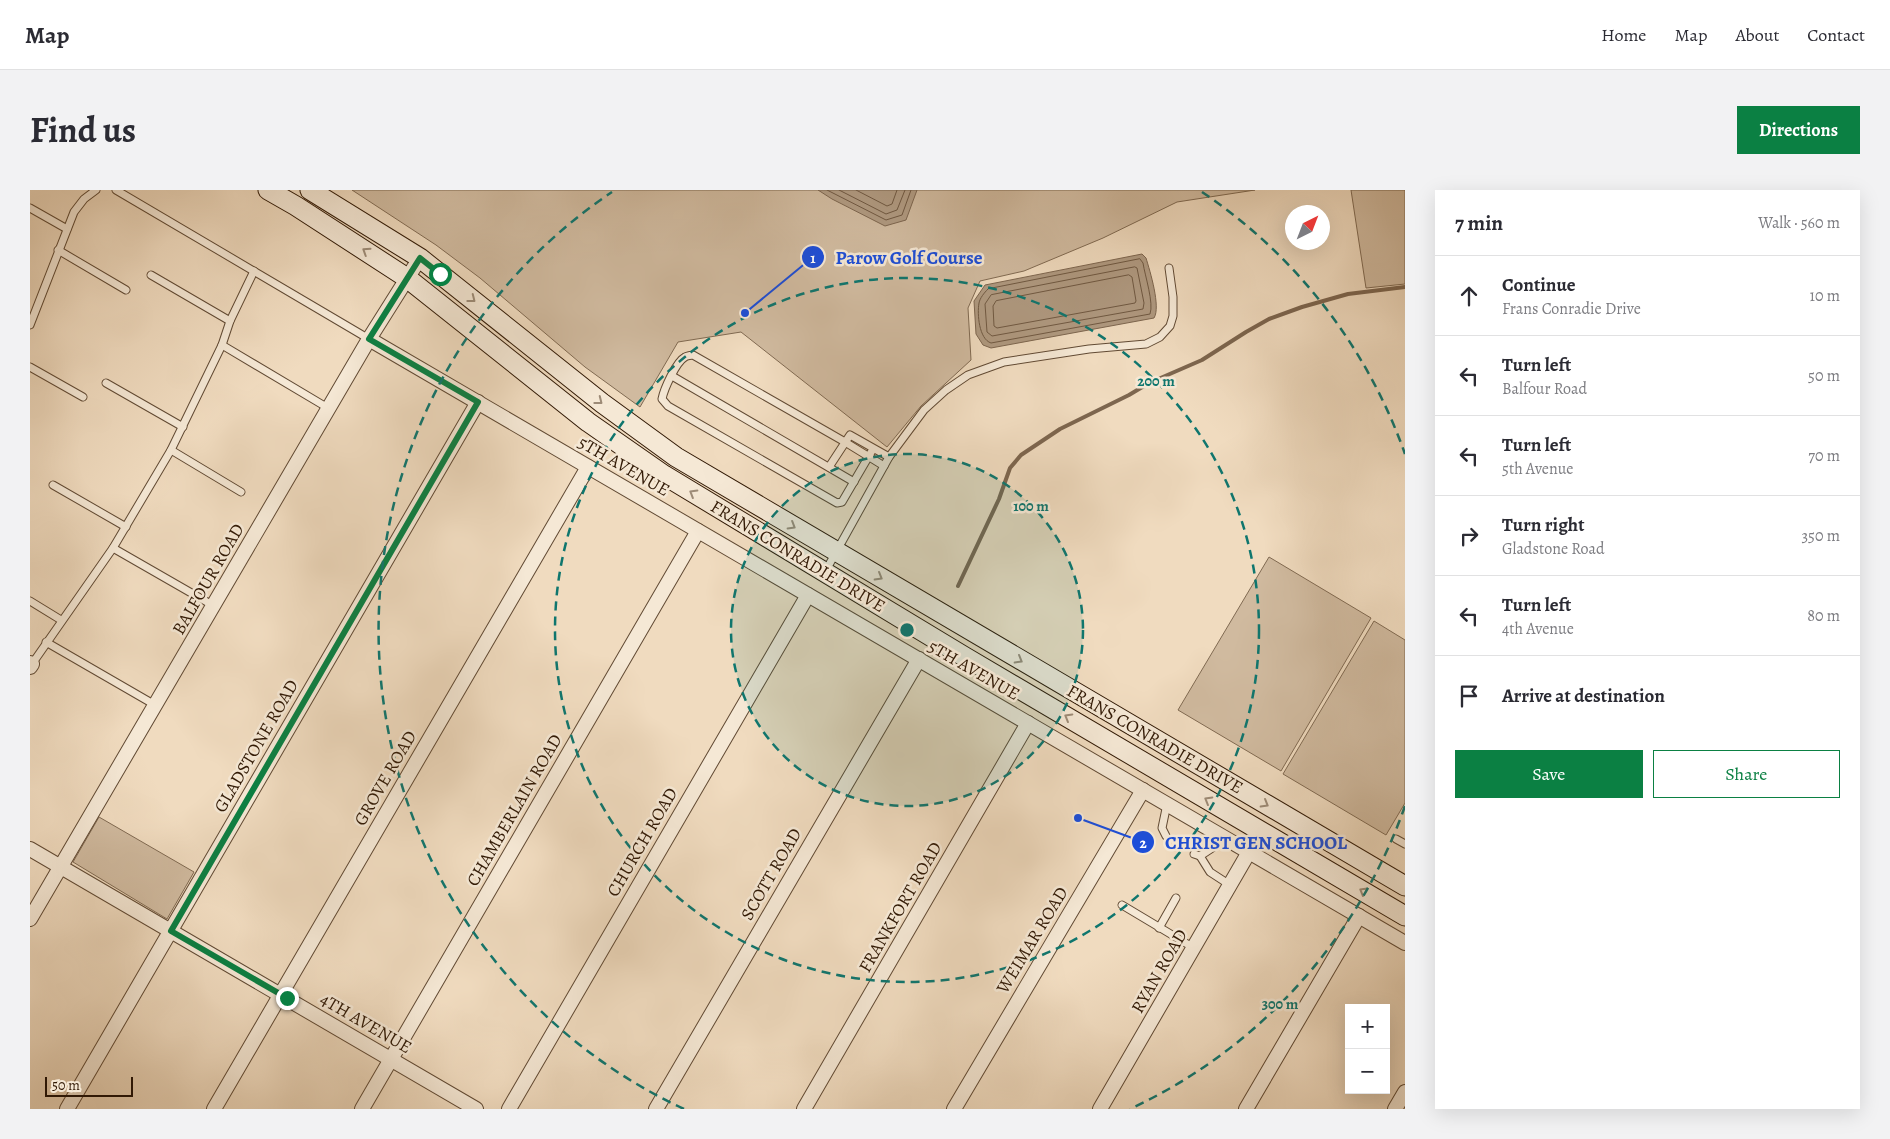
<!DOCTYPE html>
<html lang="en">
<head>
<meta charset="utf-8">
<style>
	body { margin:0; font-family:Alegreya,serif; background:#f2f2f3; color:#2b2b33 }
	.controls { position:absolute; right:15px; bottom:15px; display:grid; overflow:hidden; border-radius:0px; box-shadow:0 5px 20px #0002 }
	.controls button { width:45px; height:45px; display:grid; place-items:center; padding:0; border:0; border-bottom:1px solid #e1e1e2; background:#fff; color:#2b2b33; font:25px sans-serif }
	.compass { position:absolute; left:1255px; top:15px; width:45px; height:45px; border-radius:50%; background:#fff; box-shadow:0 5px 20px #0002; rotate:42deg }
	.scale { position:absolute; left:15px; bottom:12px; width:88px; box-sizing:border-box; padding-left:5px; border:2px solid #311905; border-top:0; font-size:14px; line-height:18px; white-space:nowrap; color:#311905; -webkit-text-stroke:4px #f5e8d5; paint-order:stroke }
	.stop { position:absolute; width:15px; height:15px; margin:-11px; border:4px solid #0b8043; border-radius:50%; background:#fff }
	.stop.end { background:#0b8043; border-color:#fff; box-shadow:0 1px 5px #0008 }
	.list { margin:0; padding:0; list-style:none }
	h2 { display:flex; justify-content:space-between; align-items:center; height:65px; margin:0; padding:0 20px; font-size:21px }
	h2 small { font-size:16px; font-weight:400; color:#7c7c81 }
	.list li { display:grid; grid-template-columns:32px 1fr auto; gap:15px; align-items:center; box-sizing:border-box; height:80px; padding:0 20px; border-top:1px solid #e1e1e2 }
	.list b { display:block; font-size:19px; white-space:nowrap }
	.list p { margin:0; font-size:16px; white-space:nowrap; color:#7c7c81 }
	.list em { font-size:16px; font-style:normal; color:#7c7c81 }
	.actions { display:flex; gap:10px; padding:15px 20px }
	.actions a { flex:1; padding:11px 0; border:1px solid #0b8043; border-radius:0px; text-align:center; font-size:18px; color:#0b8043 }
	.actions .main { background:#0b8043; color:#fff }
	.icon { flex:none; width:28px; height:28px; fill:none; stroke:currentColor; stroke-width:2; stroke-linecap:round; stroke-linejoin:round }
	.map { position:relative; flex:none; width:1375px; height:919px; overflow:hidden; border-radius:0px }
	header { display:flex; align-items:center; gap:30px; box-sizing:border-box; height:70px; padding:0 25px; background:#fff; border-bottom:1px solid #e1e1e2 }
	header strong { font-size:24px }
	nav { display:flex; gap:28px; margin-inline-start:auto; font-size:18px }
	.intro { display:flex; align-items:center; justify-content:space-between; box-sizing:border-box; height:120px; padding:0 30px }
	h1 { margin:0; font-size:35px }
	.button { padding:12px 22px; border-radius:0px; background:#0b8043; color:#fff; font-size:18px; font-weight:700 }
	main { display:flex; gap:30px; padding:0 30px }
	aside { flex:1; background:#fff; border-radius:0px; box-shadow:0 5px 20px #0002 }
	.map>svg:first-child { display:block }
</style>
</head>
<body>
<header>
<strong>Map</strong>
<nav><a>Home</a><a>Map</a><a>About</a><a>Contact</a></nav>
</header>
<div class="intro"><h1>Find us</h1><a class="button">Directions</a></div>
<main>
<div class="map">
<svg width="1375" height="919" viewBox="0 0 1375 919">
	<rect width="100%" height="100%" fill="#f0dbbf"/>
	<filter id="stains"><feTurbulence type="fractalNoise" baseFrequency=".004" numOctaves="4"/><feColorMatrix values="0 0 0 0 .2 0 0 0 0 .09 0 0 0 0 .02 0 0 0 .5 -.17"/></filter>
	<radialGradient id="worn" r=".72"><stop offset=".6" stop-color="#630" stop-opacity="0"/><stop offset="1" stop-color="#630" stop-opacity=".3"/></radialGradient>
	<g fill="#d0ba9f" stroke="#806a52">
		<path d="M322,0H1225L1147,12L1073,48L994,81L950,91L938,118L941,170L891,216L857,257L711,142L648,152L610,217L555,177L450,88L406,55Z"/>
		<path d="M1321,0H1375V94L1336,98Z"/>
		<path d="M1239,367L1341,428L1251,581L1148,520Z"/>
		<path d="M1344,431L1375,450V613L1356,645L1253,584Z"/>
		<path d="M69,627L164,682L137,729L43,672Z"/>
	</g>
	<g fill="#af9980" stroke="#7d664f">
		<path d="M788,0H887L876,30L855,36L802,9Z"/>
		<path d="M1112,64L1116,68C1120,81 1131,117 1124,128L961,158L953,155L946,144L944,111L955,95Z"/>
	</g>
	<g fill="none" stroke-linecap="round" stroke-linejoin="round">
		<g stroke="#705942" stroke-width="1">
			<path d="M797,0L856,30L872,25L881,0"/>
			<path d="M809,0L856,24L867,20L875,0"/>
			<path d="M826,0L857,16L862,14L867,0"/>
			<path d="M1110,69L1113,73C1115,86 1124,113 1120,124L961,153C949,149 947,124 949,113C950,108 954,103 958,99Z"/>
			<path d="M1105,77L1107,78L1114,113L1113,119L962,146L957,142L955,114L961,105Z"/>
			<path d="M1099,85L1102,87L1106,111L1105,113L967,138L964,136L963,116L966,111Z"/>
		</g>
		<path stroke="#7d664f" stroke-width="4" d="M928,396L969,309L980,278L991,265L1030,239L1099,205L1119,193L1172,170L1216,142L1239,129L1272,117L1318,104L1375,97"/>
		<g stroke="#614a34" stroke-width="9">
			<g id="lane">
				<path d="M86,0L339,149"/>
				<path d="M0,18L37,39"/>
				<path d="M28,60L96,100"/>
				<path d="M121,85L200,131"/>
				<path d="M0,135L44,22L54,9L66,0"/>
				<path d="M192,155L298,218"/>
				<path d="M0,177L53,207"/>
				<path d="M642,186L824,292"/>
				<path d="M76,193L153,237"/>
				<path d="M843,259L812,312L807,313L638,216L632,209C634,199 646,172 655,167C656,166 662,165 663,165L815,252L854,276"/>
				<path d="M141,260L211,302"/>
				<path d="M799,277L820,245L859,267"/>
				<path d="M23,295L96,337"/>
				<path d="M83,358L184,416"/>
				<path d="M795,382L859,267L894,220L916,200L938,185L974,172L1059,159L1116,154L1130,147L1140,136L1143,126V107L1139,78"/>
				<path d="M0,411L31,430"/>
				<path d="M16,452L125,515"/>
				<path d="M2,474L83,358L141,260L192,155L200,131L224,81"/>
				<path d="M1136,646L1132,638L1137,614"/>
				<path d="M1366,649L1375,654"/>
				<path d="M1164,664L1170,666L1196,649"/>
				<path d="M1170,666L1180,682L1200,695"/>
				<path d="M1092,715L1164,758"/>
				<path d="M1129,738L1146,708"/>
			</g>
		</g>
		<g stroke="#614a34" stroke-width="16">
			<g id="street">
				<path d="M339,149L1375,753"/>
				<path d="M0,473L2,474L0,477"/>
				<path d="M0,659L446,919"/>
				<path d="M0,729L339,149L390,68"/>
				<path d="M37,919L448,212"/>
				<path d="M184,919L558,277"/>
				<path d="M332,919L668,341"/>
				<path d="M479,919L778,405"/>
				<path d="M626,919L889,469"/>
				<path d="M774,919L998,533"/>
				<path d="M924,919L1113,600"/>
				<path d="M1070,919L1219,662"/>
				<path d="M1216,919L1329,726"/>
				<path d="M1365,919L1375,902"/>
			</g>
		</g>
		<g stroke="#311905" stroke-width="21">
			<g id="secondary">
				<path d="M238,0L266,16L377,88L558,232L634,285L935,467L1375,726"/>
				<path d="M280,0L390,68L572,213L646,267L1375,696"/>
			</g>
		</g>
		<use href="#lane" stroke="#f5e8d5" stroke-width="7"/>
		<use href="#street" stroke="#f5e8d5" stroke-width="14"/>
		<use href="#secondary" stroke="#f5e8d5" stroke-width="19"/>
	</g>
	<defs><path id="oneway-chevron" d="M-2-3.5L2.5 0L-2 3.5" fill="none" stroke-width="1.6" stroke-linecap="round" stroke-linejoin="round" transform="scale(1.25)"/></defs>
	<g stroke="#9d8b77">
		<use href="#oneway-chevron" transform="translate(336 61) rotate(-147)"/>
		<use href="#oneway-chevron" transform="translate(442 109) rotate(38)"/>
		<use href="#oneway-chevron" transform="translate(569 211) rotate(38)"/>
		<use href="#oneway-chevron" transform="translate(663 303) rotate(-149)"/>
		<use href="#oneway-chevron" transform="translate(762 336) rotate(31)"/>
		<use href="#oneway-chevron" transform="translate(849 387) rotate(30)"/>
		<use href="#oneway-chevron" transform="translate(989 470) rotate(30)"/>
		<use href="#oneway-chevron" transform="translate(1038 527) rotate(-150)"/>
		<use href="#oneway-chevron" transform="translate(1178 610) rotate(-150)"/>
		<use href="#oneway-chevron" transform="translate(1235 614) rotate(30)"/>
		<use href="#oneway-chevron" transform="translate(1333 701) rotate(-150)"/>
	</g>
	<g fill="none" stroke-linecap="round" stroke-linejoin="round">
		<path stroke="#0b8043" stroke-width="6" d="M257,808L141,741L448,212L339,149L390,68L410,84"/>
	</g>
	<circle cx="877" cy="440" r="176" fill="#0f766e" fill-opacity=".12"/>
	<g fill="none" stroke="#0f766e" stroke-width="2.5" stroke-dasharray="9 6">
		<circle cx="877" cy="440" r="176"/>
		<circle cx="877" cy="440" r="352"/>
		<path d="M1375 616A528 528 0 0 1 1100 919M654 919A528 528 0 0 1 582 2M1172 2A528 528 0 0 1 1375 264"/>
	</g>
	<g text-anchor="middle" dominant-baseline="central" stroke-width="5" stroke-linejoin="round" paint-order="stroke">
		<g font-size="18" fill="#311905" stroke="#f5e8d5">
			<text transform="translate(594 276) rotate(30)">5TH AVENUE</text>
			<text transform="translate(768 366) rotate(31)">FRANS CONRADIE DRIVE</text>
			<text transform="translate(178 389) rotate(-60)">BALFOUR ROAD</text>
			<text transform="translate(944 480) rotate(30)">5TH AVENUE</text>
			<text transform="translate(1125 549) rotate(30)">FRANS CONRADIE DRIVE</text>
			<text transform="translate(226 556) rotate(-60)">GLADSTONE ROAD</text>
			<text transform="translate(355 588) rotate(-60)">GROVE ROAD</text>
			<text transform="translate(484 620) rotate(-60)">CHAMBERLAIN ROAD</text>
			<text transform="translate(612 652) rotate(-60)">CHURCH ROAD</text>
			<text transform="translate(741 684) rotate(-60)">SCOTT ROAD</text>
			<text transform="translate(870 717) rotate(-60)">FRANKFORT ROAD</text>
			<text transform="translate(1002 750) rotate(-59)">WEIMAR ROAD</text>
			<text transform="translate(1129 781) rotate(-60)">RYAN ROAD</text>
			<text transform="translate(336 833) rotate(30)">4TH AVENUE</text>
		</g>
	</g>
	<circle cx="877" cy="440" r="8" fill="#0f766e" stroke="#f5e8d5" stroke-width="2.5"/>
	<g font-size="15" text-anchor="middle" font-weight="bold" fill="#0f766e" stroke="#f5e8d5" stroke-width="5" stroke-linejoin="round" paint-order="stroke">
		<text x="1126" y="196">200 m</text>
		<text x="1001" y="321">100 m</text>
		<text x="1250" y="819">300 m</text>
	</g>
	<path fill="none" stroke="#1d4ed8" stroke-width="2" d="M715 123L783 67M1048 628L1113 652"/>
	<g fill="#1d4ed8" stroke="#f5e8d5" stroke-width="2">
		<circle cx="715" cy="123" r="5"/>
		<circle cx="1048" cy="628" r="5"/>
		<circle cx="783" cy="67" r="12"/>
		<circle cx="1113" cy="652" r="12"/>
	</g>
	<g font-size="15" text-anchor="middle" font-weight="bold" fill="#fff">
		<text x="783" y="73">1</text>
		<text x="1113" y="658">2</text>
	</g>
	<g font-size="19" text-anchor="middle" font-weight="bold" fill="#1d4ed8" stroke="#f5e8d5" stroke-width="5" stroke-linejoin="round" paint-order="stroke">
		<text x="879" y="74">Parow Golf Course</text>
		<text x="1226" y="659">CHRIST GEN SCHOOL</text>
	</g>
	<rect width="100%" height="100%" filter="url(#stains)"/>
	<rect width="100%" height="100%" fill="url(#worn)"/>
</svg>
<div class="controls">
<button>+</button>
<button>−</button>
</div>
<svg class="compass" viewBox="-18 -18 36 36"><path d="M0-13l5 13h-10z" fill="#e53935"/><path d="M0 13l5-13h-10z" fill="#7c7c81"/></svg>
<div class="scale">50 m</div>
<div class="stop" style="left:410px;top:84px"></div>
<div class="stop end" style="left:257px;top:808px"></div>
</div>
<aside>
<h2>7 min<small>Walk · 560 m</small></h2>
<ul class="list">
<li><svg class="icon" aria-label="ahead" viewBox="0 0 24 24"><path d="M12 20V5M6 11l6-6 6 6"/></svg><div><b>Continue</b><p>Frans Conradie Drive</p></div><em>10 m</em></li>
<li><svg class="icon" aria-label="left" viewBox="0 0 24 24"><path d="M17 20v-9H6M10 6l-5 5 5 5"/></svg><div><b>Turn left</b><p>Balfour Road</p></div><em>50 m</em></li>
<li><svg class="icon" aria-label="left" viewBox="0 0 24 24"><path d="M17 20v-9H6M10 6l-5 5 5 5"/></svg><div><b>Turn left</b><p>5th Avenue</p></div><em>70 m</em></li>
<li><svg class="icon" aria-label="right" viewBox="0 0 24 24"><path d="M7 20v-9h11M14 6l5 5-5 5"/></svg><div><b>Turn right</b><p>Gladstone Road</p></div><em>350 m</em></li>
<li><svg class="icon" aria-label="left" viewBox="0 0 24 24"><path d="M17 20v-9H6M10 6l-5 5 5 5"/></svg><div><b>Turn left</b><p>4th Avenue</p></div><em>80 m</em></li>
<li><svg class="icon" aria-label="arrive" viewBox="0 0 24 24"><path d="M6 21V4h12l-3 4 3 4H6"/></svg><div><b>Arrive at destination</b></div></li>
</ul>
<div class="actions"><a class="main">Save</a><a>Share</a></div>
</aside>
</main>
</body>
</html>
